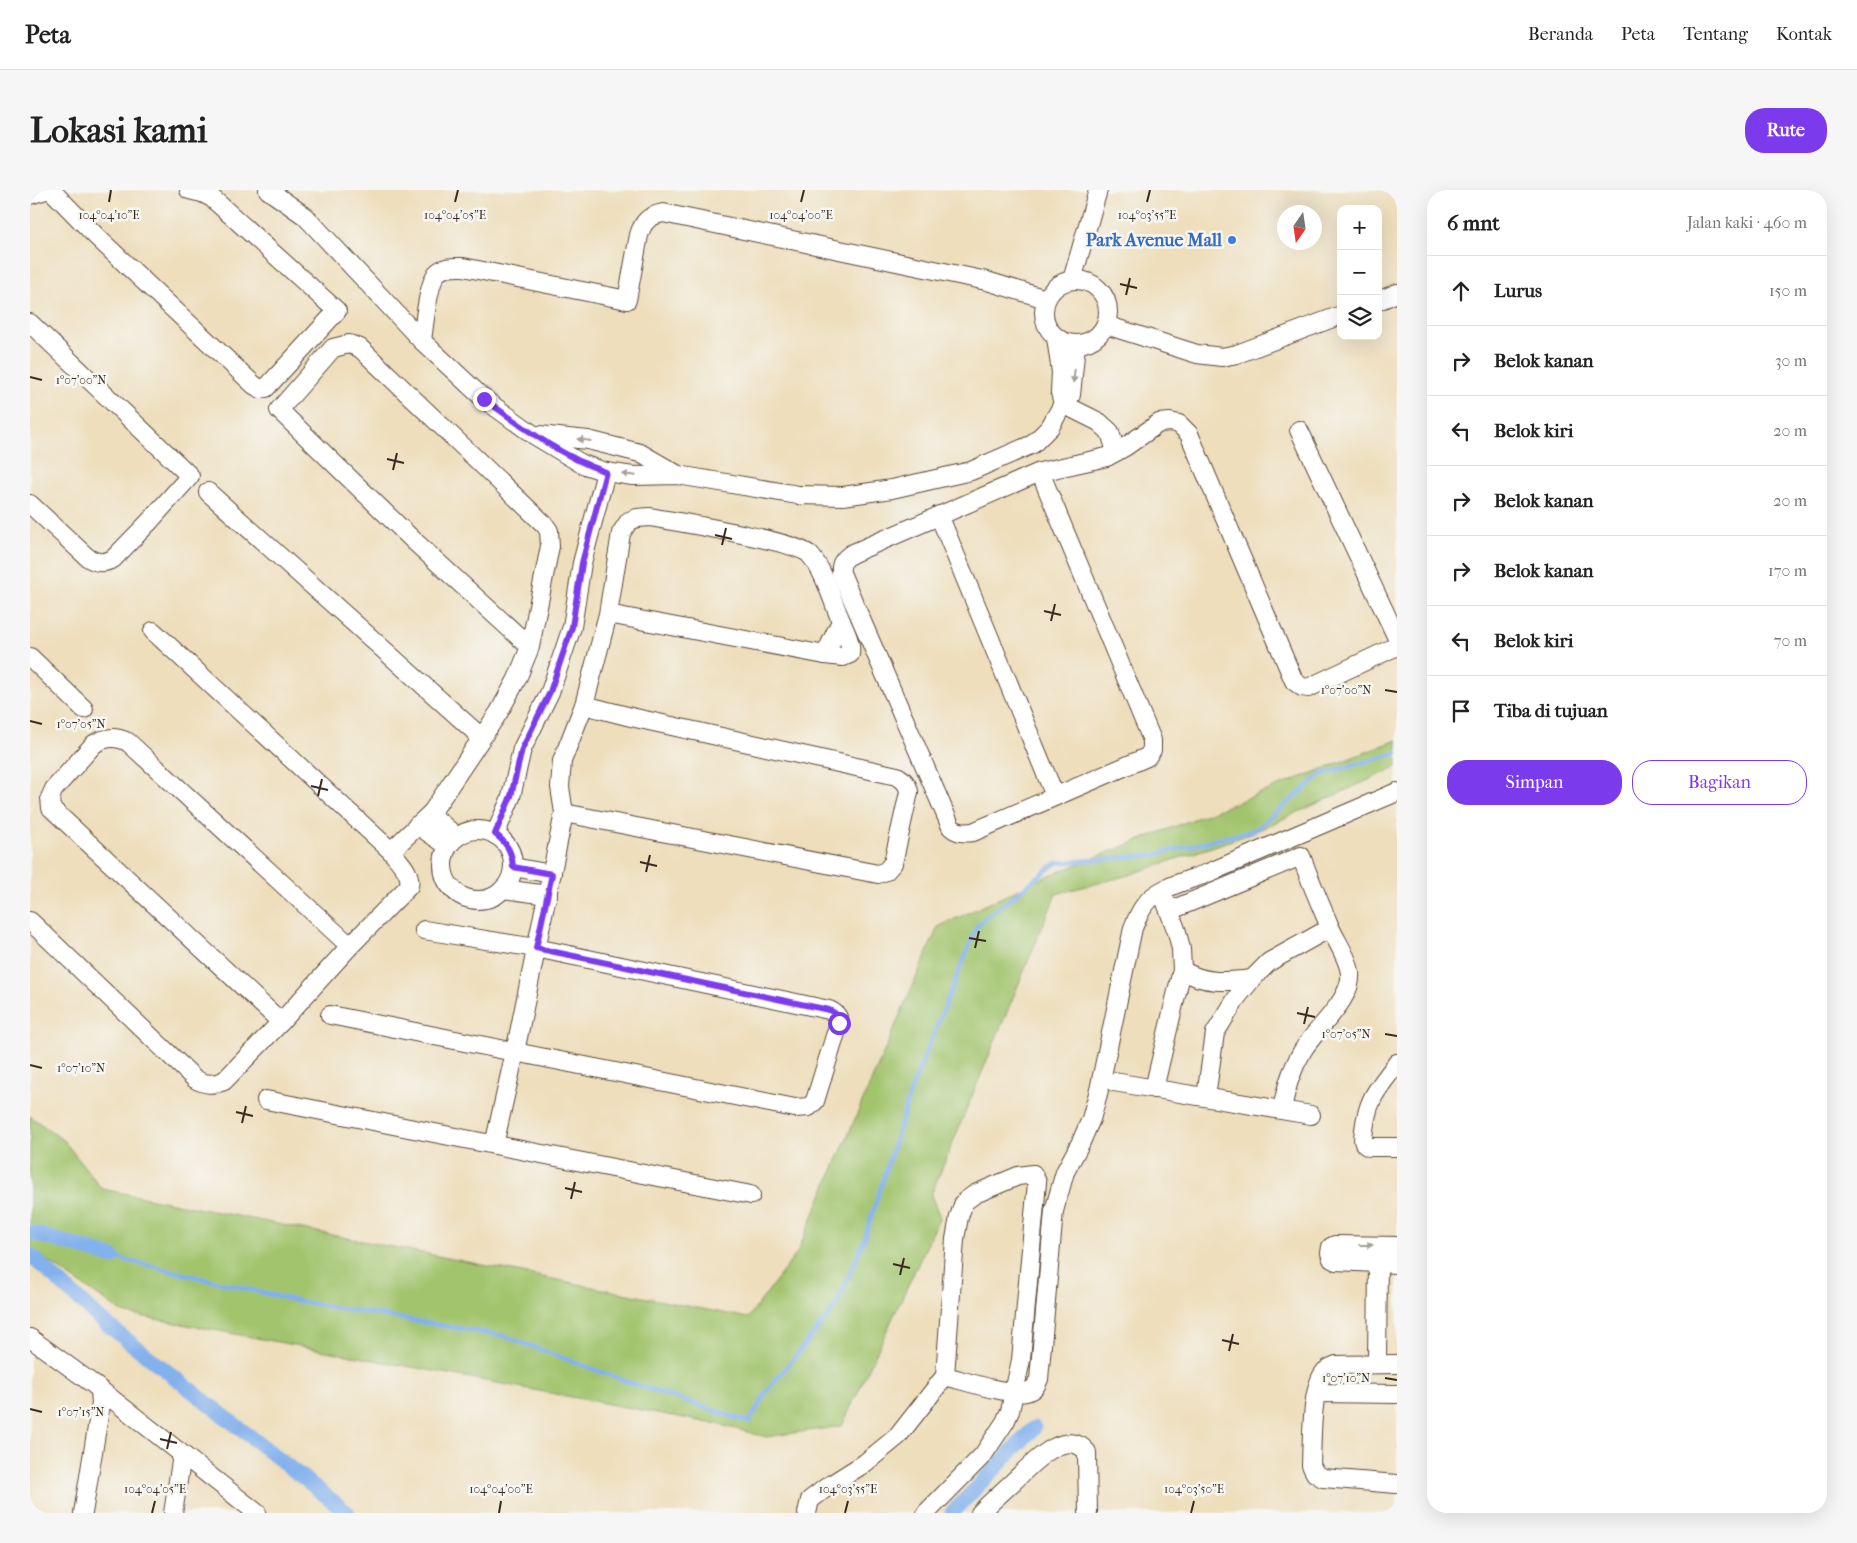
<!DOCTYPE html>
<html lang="id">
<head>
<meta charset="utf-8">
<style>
	body { margin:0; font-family:"IM FELL French Canon",serif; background:#f6f6f6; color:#222 }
	.controls { position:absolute; right:15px; top:15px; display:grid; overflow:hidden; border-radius:10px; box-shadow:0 5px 20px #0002 }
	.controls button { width:45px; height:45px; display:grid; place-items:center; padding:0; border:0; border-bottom:1px solid #e0e0e0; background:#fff; color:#222; font:25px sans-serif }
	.compass { position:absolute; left:1247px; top:15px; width:45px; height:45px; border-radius:50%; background:#fff; box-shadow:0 5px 20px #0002; rotate:193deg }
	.stop { position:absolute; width:15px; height:15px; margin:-11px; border:4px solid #7c3aed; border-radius:50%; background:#fff }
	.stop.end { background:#7c3aed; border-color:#fff; box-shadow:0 1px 5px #0008 }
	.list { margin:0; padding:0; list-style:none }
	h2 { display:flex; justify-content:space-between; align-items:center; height:65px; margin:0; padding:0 20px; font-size:21px }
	h2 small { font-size:16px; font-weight:400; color:#767676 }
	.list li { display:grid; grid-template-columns:32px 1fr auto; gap:15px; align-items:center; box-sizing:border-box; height:70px; padding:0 20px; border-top:1px solid #e0e0e0 }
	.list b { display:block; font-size:19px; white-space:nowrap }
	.list em { font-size:16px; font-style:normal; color:#767676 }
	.actions { display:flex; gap:10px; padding:15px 20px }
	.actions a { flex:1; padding:11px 0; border:1px solid #7c3aed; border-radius:20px; text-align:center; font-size:18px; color:#7c3aed }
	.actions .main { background:#7c3aed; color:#fff }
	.icon { flex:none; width:28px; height:28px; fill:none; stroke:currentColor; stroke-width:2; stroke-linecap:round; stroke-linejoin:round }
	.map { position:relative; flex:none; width:1367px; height:1323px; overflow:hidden; border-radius:20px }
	header { display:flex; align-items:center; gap:30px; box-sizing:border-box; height:70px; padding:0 25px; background:#fff; border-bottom:1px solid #e0e0e0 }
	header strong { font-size:24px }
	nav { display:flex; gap:28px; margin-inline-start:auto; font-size:18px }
	.intro { display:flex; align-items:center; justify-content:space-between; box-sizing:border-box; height:120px; padding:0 30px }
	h1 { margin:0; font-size:35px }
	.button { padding:12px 22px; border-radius:20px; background:#7c3aed; color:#fff; font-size:18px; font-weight:700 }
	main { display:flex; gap:30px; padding:0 30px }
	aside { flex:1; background:#fff; border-radius:20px; box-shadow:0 5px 20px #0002 }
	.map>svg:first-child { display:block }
</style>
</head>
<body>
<header>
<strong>Peta</strong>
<nav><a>Beranda</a><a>Peta</a><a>Tentang</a><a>Kontak</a></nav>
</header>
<div class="intro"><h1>Lokasi kami</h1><a class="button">Rute</a></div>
<main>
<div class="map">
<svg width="1367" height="1323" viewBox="0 0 1367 1323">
	<rect width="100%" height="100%" fill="#f6f6f2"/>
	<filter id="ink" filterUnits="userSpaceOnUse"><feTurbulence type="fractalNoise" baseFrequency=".02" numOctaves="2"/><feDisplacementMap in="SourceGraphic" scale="10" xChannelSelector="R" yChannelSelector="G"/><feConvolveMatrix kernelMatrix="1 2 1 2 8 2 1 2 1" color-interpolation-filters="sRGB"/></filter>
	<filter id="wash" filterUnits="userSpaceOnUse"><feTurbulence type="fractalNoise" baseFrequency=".0096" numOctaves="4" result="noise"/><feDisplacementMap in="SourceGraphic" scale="20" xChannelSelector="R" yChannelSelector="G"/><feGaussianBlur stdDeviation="1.12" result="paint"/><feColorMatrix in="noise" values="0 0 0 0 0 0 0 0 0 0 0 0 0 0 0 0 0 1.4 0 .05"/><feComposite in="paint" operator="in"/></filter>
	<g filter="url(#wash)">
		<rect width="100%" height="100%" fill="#eedebc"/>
		<path fill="#a2c46d" stroke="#6e7746" d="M1367,550V577L1220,644L1099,685L1026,704L901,1005L910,1027L812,1236L736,1247L691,1235L93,1123L0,1059V926L34,951L72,999L718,1128L767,1063L908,737L1015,687Z"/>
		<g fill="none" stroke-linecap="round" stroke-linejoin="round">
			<path stroke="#82b1ed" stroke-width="4.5" d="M83,1067L268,1111L474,1146L601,1193L719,1232L737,1201L806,1116L834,1050L881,900L948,734L1026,673L1124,665L1225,640L1292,584L1367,563"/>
			<g stroke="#82b1ed" stroke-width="15">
				<path d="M0,1042L83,1067"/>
				<path d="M0,1065L70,1129L318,1323"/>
				<path d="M922,1323L1004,1238"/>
			</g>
		</g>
	</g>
	<g filter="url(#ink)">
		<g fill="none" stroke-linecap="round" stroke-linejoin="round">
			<g stroke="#564536" stroke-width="20">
				<g id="minor">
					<path d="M21,0L67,47L224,195L231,199L236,198L307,121L182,8L172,3L159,0"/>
					<path d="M238,0L275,26L392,151L454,209L504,245L552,274L576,282L603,286L648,285L768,305L813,306L862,299L941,281L1003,254L1020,237L1033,214L1041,205L1046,155"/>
					<path d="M0,5L16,0"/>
					<circle cx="1046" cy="122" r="32"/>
					<path d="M1042,90L1068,0"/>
					<path d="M1348,111L1367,103"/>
					<path d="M0,133L160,286L119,332L83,369C73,374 66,373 57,367L0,314"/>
					<path d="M1076,135L1167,164L1192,167L1207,164L1311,125"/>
					<path d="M1026,148L1031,182L1030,202L1033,214"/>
					<path d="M392,151C394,136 398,94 407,83C414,76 424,77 433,77L597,110L609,45C613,32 618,26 633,23L957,91L1016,109"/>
					<path d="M1033,214L1069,232L1080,242L1086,262"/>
					<path d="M1269,240L1367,448"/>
					<path d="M509,245L558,250L610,263L648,285"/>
					<path d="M1010,282L1122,550V560L1117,567L943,642C934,643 927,643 921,637L811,383C810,373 813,370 821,364L1010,282L1077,267L1095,257L1129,233L1140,232L1149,234L1159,244L1264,491L1272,497L1278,498L1367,456"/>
					<path d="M178,302L451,547"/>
					<path d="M909,325L1025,606"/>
					<path d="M795,465L813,467L820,464C822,453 815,441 811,431"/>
					<path d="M0,467L54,519"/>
					<path d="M402,622L406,629L427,647"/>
					<path d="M534,623L848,684L856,681L863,673L879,602C878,594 874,590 867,586L601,527L554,515"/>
					<path d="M387,635L418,656"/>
					<circle cx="448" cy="675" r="35"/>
					<path d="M465,645L481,607L492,559L520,502L542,437L552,373L576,282"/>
					<path d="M361,661L402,622L469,522L487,489L500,457L520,356L519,341L515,335L330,158L319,154L303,158L249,220L383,350L500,457"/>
					<path d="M483,677L522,684"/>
					<path d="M473,699L518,705"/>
					<path d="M1139,721L1271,666C1280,690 1290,714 1300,737C1306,751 1318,767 1320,783C1323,809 1286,838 1273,860C1261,880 1256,898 1252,920"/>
					<path d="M0,731L165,889C175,895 183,895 194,891L251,832L320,756L379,696C382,682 369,672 361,661L123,441"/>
					<path d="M1152,780C1174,794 1197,792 1222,789"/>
					<path d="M300,825L765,918L779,917L785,911L809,833C809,826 806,823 799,820L506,758L394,740"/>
					<path d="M251,832L21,618L20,608L24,599L64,554C76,547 85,546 98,552L320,756"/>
					<path d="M1367,873C1348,899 1338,907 1334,940C1333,948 1331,954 1339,957H1367"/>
					<path d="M1084,892L1281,925"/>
					<path d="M1124,899L1152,780L1151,759L1147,742L1135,710"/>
					<path d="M1176,907L1185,843L1208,806L1222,789L1239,772L1300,738"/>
					<path d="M236,910L721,1005"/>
					<path d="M464,955L485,862L534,623L530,597L532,571L554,515L578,424L591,343L599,331L607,328L620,327C646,332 767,351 780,365C795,382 802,410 811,431L795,465L578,424"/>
					<path d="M1367,1056L1305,1055L1301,1057L1300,1063L1302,1069L1306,1071L1367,1074"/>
					<path d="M0,1148L63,1194L227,1323"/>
					<path d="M1347,1174L1348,1073"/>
					<path d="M1367,1174L1306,1175C1301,1177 1296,1179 1293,1184C1281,1202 1282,1252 1281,1275L1285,1283L1293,1288L1367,1294"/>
					<path d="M915,1186C935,1191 976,1205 996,1202C1004,1200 1006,1196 1009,1189L1024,1021L1035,982L1051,952L1061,929L1069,900L1103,738C1106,731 1109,723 1114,716C1127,697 1157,691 1178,683L1367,602"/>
					<path d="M1287,1203L1367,1204"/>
					<path d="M53,1323L71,1213L70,1201"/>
					<path d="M143,1323L152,1265"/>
					<path d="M777,1323L780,1310L797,1297L835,1273L868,1246L915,1186L925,1049L929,1027L934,1012L945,1004L988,986L1003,984L1007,992L991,1170L980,1221L975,1232L953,1265L896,1323"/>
					<path d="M950,1323C961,1312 973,1301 984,1291C1001,1275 1035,1236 1057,1262L1058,1323"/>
				</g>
			</g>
			<use href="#minor" stroke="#fff" stroke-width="18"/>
		</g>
		<defs><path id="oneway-solid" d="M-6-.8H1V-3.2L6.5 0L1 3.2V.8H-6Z" transform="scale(1.25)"/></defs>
		<g fill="#a79f9a">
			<use href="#oneway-solid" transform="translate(1044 186) rotate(96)"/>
			<use href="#oneway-solid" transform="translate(554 250) rotate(-172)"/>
			<use href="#oneway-solid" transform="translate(599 285) rotate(-174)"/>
			<use href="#oneway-solid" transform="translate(1336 1055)"/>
		</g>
	</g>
	<g fill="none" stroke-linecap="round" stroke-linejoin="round" filter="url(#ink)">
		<path stroke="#7c3aed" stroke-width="6" d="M454,209C493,237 530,266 576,282L552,373L542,437L520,502L492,559L481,606L465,644C477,653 482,662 483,677L522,684L506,758L799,820C806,823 809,826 809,833"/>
	</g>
	<path fill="none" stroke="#3b2a1e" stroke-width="2" d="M79,12L81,0M425,12L428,0M771,12L774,0M1117,12L1120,0M1090,94L1107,98M1096,105L1100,88M0,187L12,190M357,269L374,273M363,280L367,263M685,345L702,349M692,355L696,338M1014,421L1031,425M1021,431L1025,414M1355,500L1367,502M0,531L12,534M281,596L298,600M288,606L292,589M610,672L627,676M616,682L620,665M939,748L956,751M945,758L949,741M1267,823L1285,827M1274,834L1278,817M1355,844L1367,846M0,875L12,878M206,922L223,926M212,933L216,916M535,998L552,1002M541,1009L545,992M863,1074L880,1078M870,1085L874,1068M1192,1150L1209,1154M1199,1161L1203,1144M1355,1188L1367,1190M0,1219L12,1222M130,1249L147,1253M137,1259L141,1242M122,1323L125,1311M469,1323L471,1311M815,1323L818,1311M1161,1323L1164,1311"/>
	<circle fill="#3f7fe0" stroke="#f6f6f2" stroke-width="2" cx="1202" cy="50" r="5"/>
	<g text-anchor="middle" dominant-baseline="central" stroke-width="5" stroke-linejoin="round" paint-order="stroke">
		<g font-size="18" font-weight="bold" fill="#366cbe" stroke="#f6f6f2" text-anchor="end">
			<text x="1192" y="50">Park Avenue Mall</text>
		</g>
	</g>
	<g font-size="12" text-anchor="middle" fill="#3b2a1e" stroke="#f6f6f2" stroke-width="5" stroke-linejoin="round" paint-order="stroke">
		<text x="79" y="29">104°04'10"E</text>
		<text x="425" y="29">104°04'05"E</text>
		<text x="771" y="29">104°04'00"E</text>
		<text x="1117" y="29">104°03'55"E</text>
		<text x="51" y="194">1°07'00"N</text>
		<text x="1316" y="504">1°07'00"N</text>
		<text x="51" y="538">1°07'05"N</text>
		<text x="1316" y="848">1°07'05"N</text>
		<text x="51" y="882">1°07'10"N</text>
		<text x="1316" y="1192">1°07'10"N</text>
		<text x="51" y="1226">1°07'15"N</text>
		<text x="125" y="1303">104°04'05"E</text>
		<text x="471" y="1303">104°04'00"E</text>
		<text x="818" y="1303">104°03'55"E</text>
		<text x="1164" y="1303">104°03'50"E</text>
	</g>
</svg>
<div class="controls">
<button>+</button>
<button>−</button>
<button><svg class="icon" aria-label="layers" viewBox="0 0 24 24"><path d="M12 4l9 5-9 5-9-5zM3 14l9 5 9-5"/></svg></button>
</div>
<svg class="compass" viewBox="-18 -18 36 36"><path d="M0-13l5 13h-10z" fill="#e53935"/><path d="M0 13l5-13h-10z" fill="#767676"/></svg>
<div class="stop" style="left:809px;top:833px"></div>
<div class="stop end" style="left:454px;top:209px"></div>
</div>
<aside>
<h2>6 mnt<small>Jalan kaki · 460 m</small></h2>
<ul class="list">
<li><svg class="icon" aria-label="ahead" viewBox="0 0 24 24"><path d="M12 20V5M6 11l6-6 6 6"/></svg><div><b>Lurus</b></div><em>150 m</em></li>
<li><svg class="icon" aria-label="right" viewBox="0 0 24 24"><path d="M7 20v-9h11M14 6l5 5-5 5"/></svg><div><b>Belok kanan</b></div><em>30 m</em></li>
<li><svg class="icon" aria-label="left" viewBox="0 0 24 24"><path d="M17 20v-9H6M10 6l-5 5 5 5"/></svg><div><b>Belok kiri</b></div><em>20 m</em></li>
<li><svg class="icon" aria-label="right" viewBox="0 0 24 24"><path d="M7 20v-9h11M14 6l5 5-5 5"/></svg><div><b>Belok kanan</b></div><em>20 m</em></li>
<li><svg class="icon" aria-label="right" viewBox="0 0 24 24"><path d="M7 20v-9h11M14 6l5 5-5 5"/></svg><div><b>Belok kanan</b></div><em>170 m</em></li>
<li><svg class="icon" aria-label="left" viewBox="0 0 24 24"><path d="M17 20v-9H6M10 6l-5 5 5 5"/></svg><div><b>Belok kiri</b></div><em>70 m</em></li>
<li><svg class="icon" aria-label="arrive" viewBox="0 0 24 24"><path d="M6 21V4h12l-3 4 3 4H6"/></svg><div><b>Tiba di tujuan</b></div></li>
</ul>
<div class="actions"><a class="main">Simpan</a><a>Bagikan</a></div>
</aside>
</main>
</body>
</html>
